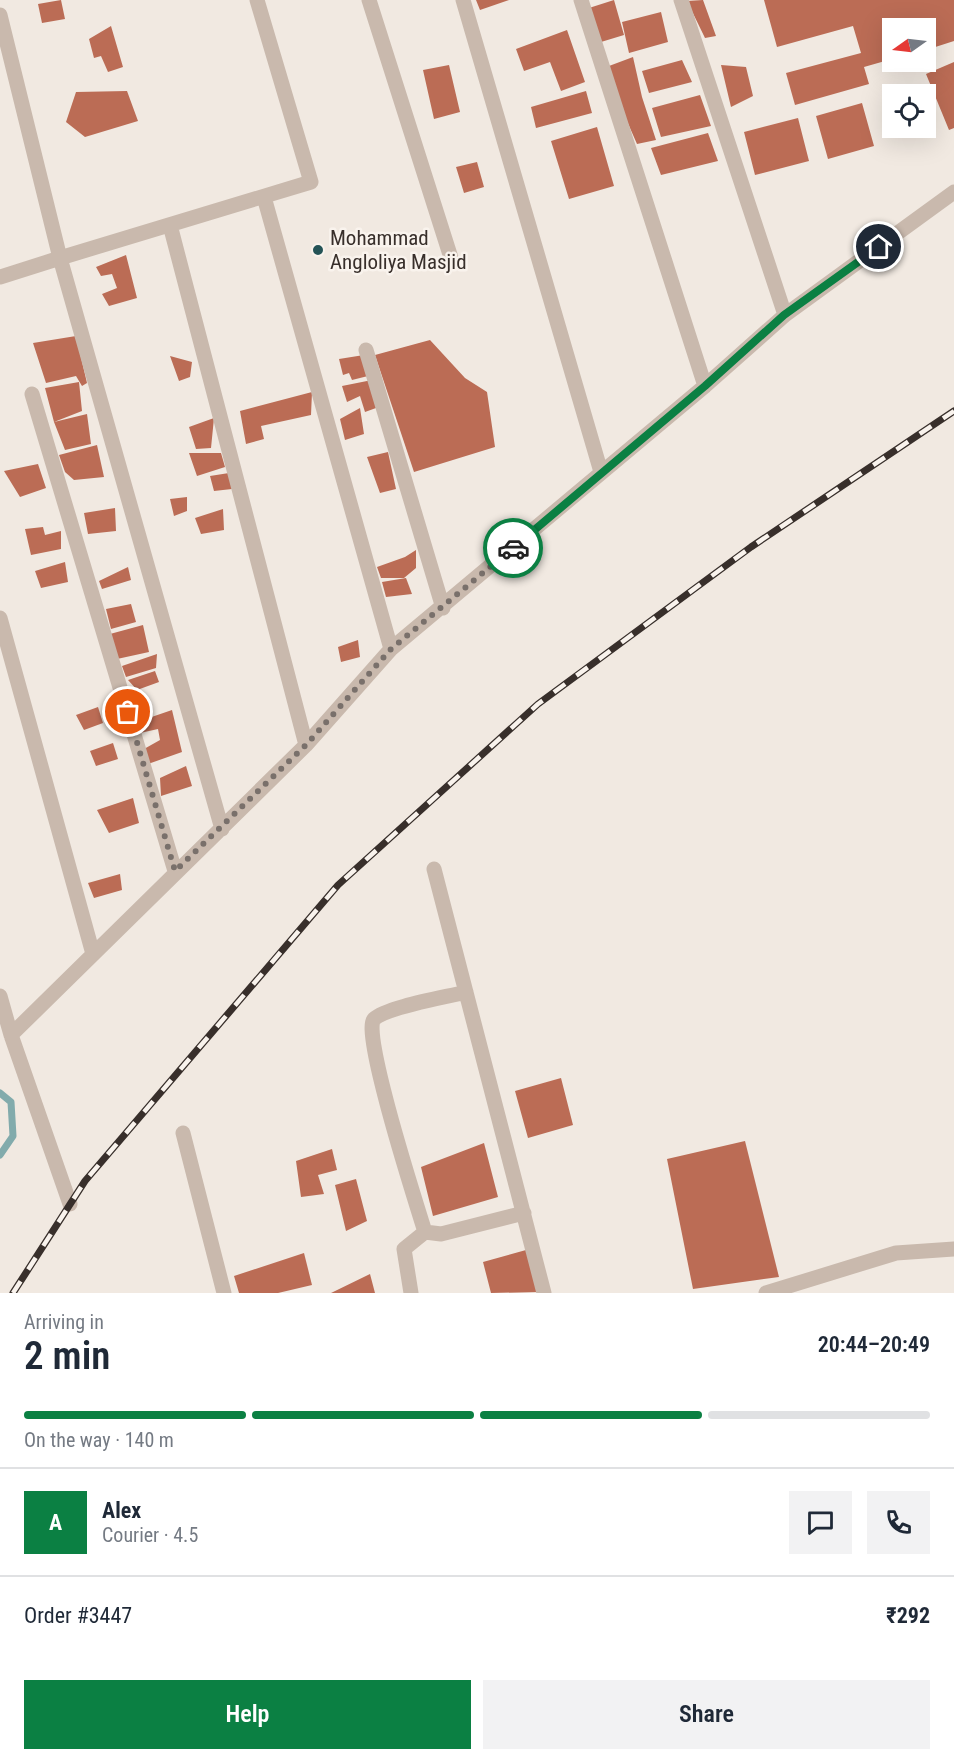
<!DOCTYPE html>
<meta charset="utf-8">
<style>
:root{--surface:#fff;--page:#f2f2f3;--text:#1f2937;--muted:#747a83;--line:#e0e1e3;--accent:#0b8043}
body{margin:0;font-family:"Roboto Condensed",sans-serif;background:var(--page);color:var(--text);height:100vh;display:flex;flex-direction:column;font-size:22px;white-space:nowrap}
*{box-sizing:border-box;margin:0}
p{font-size:20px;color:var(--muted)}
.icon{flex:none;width:33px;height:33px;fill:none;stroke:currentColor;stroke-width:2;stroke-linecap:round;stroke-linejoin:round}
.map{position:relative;height:1293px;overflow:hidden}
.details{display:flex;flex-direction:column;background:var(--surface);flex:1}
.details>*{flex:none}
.needle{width:39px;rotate:256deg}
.fabs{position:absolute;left:882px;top:18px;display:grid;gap:12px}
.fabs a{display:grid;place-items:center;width:54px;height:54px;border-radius:0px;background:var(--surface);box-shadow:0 6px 24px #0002;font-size:30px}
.pin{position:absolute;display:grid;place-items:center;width:51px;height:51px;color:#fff;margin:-26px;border:3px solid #fff;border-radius:50%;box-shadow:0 2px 6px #0007}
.courier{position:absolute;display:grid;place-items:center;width:60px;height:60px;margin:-30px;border:4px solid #0b8043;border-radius:50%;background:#fff;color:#222;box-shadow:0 2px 8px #0007}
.overview em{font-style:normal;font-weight:600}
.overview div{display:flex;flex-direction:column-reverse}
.overview{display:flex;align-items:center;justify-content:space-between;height:102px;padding:0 24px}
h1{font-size:39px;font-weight:600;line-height:45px}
.bar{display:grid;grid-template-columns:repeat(4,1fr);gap:9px 6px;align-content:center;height:72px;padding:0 24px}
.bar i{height:8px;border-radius:4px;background:var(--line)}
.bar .current{background:var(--accent)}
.bar p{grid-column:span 4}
.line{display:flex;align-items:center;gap:15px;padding:0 24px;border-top:2px solid var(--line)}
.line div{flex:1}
.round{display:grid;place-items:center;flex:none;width:63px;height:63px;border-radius:0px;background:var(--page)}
.cta{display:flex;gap:12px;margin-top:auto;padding:12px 24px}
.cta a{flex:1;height:69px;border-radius:0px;background:var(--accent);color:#fff;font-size:24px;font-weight:600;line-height:69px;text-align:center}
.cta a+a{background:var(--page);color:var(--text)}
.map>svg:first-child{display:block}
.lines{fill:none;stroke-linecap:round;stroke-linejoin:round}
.stream{stroke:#82abac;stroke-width:7}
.building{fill:#bb6c55}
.minor{stroke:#c9b9ad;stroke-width:15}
.rail-casing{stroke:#382f2b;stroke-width:7}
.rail{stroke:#f9f3ed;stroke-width:4.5;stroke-dasharray:14;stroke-linecap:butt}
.done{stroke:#79706b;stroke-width:6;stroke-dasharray:0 10.8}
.route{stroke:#0b8043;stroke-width:8}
.poi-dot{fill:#245356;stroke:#f9f3ed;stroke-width:2}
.labels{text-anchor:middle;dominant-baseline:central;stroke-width:5;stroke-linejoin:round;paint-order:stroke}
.poi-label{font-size:21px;fill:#382f2b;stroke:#f9f3ed;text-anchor:start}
</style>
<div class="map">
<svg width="954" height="1293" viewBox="0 0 954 1293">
<rect width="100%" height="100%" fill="#f1e9e1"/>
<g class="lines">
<path class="stream" d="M0,1093L11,1102L13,1136L0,1155"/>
</g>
<path class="building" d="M61,0L65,19L42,23L38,4Z
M476,0H509L480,10Z
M614,0L624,35L601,42L589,8Z
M703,0L716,36L705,38L687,1Z
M764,0H954V41L926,50V28H892V59L864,67L869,84L795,105L786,73L861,53L853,26L777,47Z
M661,12L668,42L629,53L622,22Z
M111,26L123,67L108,72L101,56L94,58L89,39Z
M567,30L585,82L561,91L550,62L524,71L516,49Z
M633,57L642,97L656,140L637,144L619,103L609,66Z
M682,60L692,82L649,93L642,71Z
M954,62V128L949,130L926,74Z
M449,65L460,112L434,119L423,70Z
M721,65L746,67L753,96L731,107Z
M127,91L138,121L85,137L66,122L76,92Z
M586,91L592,113L536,128L531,107Z
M700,95L711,126L661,137L652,108Z
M862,103L874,146L828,159L816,116Z
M798,118L809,161L755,175L744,132Z
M597,127L614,186L569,199L551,141Z
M708,133L718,161L661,175L651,148Z
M477,162L484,187L464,193L456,167Z
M126,255L137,298L109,306L102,294L117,288L112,274L101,276L96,267Z
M76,336L87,383L82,386L76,376L46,383L33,343Z
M430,340L465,378L487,392L495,447L414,472L375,355Z
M364,355L368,376L352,380L349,373L343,375L339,359Z
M170,356L192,362L190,377L179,381Z
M372,380L376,408L365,412L360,396L347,402L342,386Z
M79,382L82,411L54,422L45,388Z
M312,392L311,415L261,426L264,439L246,444L240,411Z
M360,408L364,434L345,440L340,419Z
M87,414L91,444L65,450L54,422Z
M214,418L211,448L196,449L189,427Z
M97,445L104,477L74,480L65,472L59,455Z
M388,452L396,489L380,493L367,457Z
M189,453H221L225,467L197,476Z
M38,464L46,488L20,497L4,471Z
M229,473L232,489L214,491L210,476Z
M187,497V511L174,516L170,499Z
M115,508L116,531L88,534L84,513Z
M223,509L224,530L201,534L195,518Z
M43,527L45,535L61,531V549L31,555L25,529Z
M416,550V568L404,578H381L377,567L405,557Z
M65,562L68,582L41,588L35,571Z
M128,567L131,580L102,589L99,581Z
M406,578L412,594L386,597L382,582Z
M131,604L136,622L111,629L106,609Z
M143,625L149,652L117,659L110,634Z
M358,640L360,657L341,662L338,647Z
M157,654L156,668L126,677L122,666Z
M155,671L159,682L137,690L128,680Z
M98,707L103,723L84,730L76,715Z
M172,710L182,752L148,764L144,749L160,740L158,729L140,733L137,722Z
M113,743L118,759L96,766L90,751Z
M186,766L192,786L161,796L160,778Z
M133,798L139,823L109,833L97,810Z
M120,874L122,890L94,898L88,883Z
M561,1078L573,1125L528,1138L515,1091Z
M745,1141L779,1277L693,1289L667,1159Z
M484,1143L498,1197L433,1216L421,1167Z
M332,1149L337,1170L318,1175L324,1194L301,1197L296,1161Z
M356,1179L367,1221L346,1231L335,1185Z
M526,1250L538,1292L491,1293L483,1262Z
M304,1253L312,1285L278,1293H239L234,1276Z
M370,1274L375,1293H331Z"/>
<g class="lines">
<path class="minor" d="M369,0L452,261
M463,0L601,472
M581,0L705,386
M681,0L785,315
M0,15L60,258L311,182L257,0
M264,197L391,649
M170,225L306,745
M0,277L60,258L222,829
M366,350L443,608
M32,394L175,871
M0,618L93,954
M434,869L544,1293
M0,996L11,1035L70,1204
M11,1035L306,745L391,649L705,386L785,315L954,192
M183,1133L224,1293
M425,1232C417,1206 361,1032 374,1019C386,1007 447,997 466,992
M411,1293L404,1249L425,1232L441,1234L524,1213
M766,1293L896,1253L954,1249"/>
<defs>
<path id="rail" d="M13,1293L85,1181L338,885L538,704L751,547L954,411"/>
</defs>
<use href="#rail" class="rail-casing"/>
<use href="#rail" class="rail"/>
</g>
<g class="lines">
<path class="done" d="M128,712L175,871L306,745L391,649L513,548"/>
<path class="route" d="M513,548L705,386L784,315L879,247"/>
</g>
<circle class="poi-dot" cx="318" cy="250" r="6"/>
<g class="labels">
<g class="poi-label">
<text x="330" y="238">Mohammad<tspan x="330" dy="24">Angloliya Masjid</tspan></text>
</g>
</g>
</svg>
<div class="fabs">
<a><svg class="needle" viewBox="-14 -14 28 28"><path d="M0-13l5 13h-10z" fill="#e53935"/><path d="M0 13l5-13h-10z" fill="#747a83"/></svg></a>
<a><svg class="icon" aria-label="locate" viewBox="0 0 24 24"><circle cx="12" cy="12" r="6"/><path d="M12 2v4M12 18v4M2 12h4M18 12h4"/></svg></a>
</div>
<div class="pin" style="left:128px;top:712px;background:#ea580c"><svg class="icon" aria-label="bag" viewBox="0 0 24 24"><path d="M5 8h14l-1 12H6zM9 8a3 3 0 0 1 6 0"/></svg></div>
<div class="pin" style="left:879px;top:247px;background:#1f2937"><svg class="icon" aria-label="home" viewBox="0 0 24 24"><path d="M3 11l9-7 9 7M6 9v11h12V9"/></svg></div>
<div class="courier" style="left:513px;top:548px"><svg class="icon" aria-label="car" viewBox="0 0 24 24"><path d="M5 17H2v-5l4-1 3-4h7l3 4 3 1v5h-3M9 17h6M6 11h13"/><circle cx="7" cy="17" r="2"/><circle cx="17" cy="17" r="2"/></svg></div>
</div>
<section class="details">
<div class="overview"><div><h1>2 min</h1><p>Arriving in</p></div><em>20:44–20:49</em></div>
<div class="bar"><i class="current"></i><i class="current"></i><i class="current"></i><i></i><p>On the way · 140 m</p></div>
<div class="line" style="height:108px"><b class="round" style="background:var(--accent);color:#fff">A</b><div><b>Alex</b><p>Courier · 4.5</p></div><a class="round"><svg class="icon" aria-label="chat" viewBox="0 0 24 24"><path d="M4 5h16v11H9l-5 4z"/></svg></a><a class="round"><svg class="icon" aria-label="phone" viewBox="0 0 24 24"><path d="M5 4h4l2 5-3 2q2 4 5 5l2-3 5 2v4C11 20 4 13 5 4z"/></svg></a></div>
<div class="line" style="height:78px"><div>Order #3447</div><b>₹292</b></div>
<div class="cta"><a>Help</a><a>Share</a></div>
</section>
